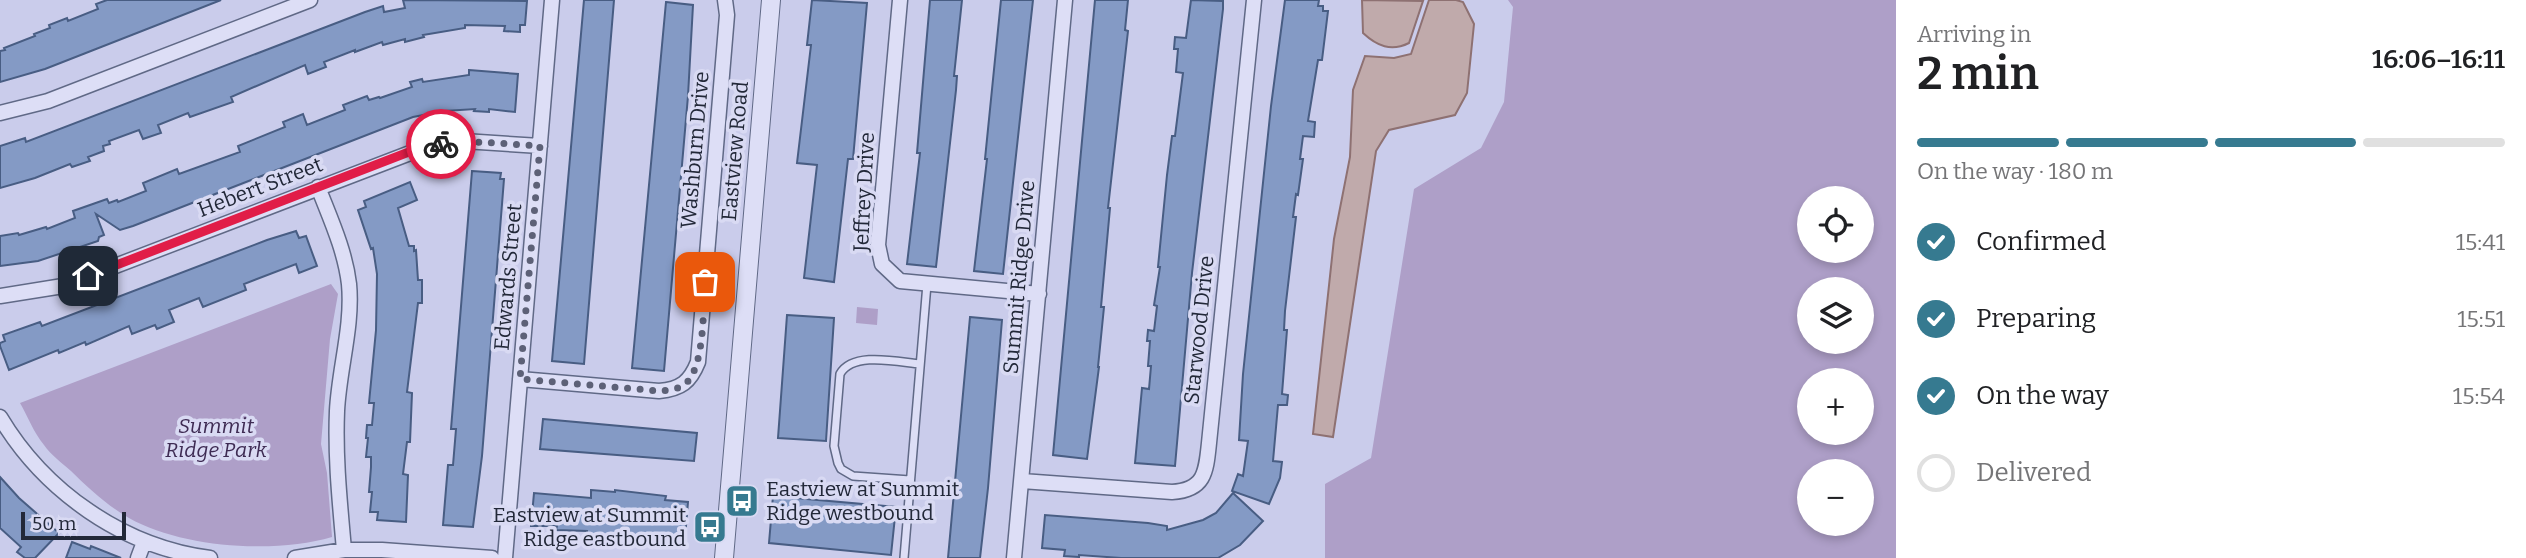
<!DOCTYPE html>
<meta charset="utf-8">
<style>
:root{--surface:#fff;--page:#f6f6f6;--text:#202124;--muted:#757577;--line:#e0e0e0;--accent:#367a90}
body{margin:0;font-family:Bitter,serif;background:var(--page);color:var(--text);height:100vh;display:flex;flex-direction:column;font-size:26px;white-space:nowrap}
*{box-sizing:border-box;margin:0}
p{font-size:23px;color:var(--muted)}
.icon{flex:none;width:38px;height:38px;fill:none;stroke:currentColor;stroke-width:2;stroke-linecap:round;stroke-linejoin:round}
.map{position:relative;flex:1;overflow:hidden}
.details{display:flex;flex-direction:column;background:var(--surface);width:630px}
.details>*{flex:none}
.fabs{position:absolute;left:1797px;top:186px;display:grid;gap:14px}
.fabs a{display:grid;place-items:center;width:77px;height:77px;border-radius:50%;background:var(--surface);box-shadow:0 4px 10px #0003;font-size:35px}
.scale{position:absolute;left:21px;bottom:18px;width:105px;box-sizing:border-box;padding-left:7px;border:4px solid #222838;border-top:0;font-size:19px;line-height:24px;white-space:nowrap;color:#222838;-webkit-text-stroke:5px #d9daf3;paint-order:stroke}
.pin{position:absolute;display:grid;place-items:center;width:60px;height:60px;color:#fff;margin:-30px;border-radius:14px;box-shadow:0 4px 10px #0006}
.courier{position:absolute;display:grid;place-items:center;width:70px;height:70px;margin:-35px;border:5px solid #e11d48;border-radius:50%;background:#fff;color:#222;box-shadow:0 2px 9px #0007}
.summary em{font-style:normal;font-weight:600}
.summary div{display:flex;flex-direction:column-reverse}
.summary{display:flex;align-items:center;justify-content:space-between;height:119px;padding:0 21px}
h1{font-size:46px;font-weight:600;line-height:52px}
.bar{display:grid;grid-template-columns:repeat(4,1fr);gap:10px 7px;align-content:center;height:84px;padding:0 21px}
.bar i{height:9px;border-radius:5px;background:var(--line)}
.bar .current{background:var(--accent)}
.bar p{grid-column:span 4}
ol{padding:0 21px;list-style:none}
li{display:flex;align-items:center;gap:21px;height:77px}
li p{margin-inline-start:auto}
li .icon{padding:7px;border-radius:50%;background:var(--accent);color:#fff;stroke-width:4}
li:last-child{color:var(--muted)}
li i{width:38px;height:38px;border:4px solid var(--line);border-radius:50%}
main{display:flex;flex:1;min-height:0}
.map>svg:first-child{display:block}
.green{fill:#ae9fc8;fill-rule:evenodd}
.water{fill:#c0aaab;stroke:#8e7172;stroke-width:2}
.building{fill:#849ac5;stroke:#485d83;stroke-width:2}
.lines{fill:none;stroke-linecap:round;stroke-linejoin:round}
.service-casing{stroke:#606986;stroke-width:10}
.minor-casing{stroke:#606986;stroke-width:17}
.tertiary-casing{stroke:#606986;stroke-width:20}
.service{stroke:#dddef6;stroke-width:7}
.minor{stroke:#dddef6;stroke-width:14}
.tertiary{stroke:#dddef6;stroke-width:18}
.done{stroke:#5d6177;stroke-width:7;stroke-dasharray:0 12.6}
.route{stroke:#e11d48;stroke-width:9}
.labels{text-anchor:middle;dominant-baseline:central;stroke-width:7;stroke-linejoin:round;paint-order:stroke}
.street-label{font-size:21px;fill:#222838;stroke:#d9daf3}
.park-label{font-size:21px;font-style:italic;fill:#3e2b53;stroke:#d9daf3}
.poi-label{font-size:21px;fill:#222838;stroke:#d9daf3;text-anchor:start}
</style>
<main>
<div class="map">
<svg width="1896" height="558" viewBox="0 0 1896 558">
<rect width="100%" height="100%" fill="#cacceb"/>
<path class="green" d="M1508,0H1896V558H1325V484L1371,458L1414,189L1481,148L1504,102L1513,7ZM1810,198H1862V250H1810ZM1810,289H1862V341H1810ZM1810,380H1862V432H1810ZM1810,471H1862V523H1810Z
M331,284L338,294L330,339L321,444L327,473L332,537C275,554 182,548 129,518C108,506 88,488 71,471C62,463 51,455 44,445C34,433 28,417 20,403Z
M857,307L878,309L877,325L856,323Z"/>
<path class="water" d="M1362,0L1423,1L1409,43C1391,52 1377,46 1363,33Z
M1429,0H1456L1463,2L1474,24L1467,93L1455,115L1389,130L1376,151L1333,437L1313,434L1334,239L1350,157L1353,90L1365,56L1394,58L1411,54Z"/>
<path class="building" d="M107,0H221L45,69L0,82V51L5,50L4,48L35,36L34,34L50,28L49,25L67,18L68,21L98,9L96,4Z
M403,0L527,1L525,25H520V32L504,31L505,26L465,25V28L423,35L424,37L405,42V39L383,45L382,42L355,52V50L324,62L326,67L308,74L305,65L231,97L233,102L190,117L188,113L158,125L161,133L143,139L139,130L109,141L110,144L103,146L104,151L88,157L90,161L72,167L70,164L35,178L0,188V146L25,138L26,142L365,12L383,6L384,12L405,8Z
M584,0H614L584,364L552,361Z
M812,0L867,3L853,159H848L834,282L804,278L817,165L797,163L811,45H807Z
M930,0H962L954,76H957L956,90L936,267L907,264L920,153H917Z
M1001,0H1033L1003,274L974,271L987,159H985Z
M1095,0H1128L1125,30L1128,31L1108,208H1110L1101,307H1104L1098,367H1099L1087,459L1053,455Z
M1191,0L1223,1V9L1192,273L1175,466L1135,463L1142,388L1149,389L1151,366H1148L1150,341H1147L1148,330L1154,331L1157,306L1154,305L1160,267H1158L1167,175L1172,136H1175L1183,73L1176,72L1178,49H1174L1175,37L1186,38Z
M1285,0H1319L1318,6H1323V11H1328L1322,60H1318L1308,121L1315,122L1314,137L1303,136L1300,159H1303L1298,195L1296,194L1293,217H1296L1285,311L1284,330H1287L1282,394L1288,395L1287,405H1278L1273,461L1282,462L1280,478L1269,504L1232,491L1238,474L1243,476L1248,441L1239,440L1243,374L1271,106Z
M666,2L693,5L688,96L664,371L632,368Z
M469,70L518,74L515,112L489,109V112L474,111L475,109L444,111L413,117L133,226L120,230L96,214L104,235L99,237L98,241L38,261L0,266V236L18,233L19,235L46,227L47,229L75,218L73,211L107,199L109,203L117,200L118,202L146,191L143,183L177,169L179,174L240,152L238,146L285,127L283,122L303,114L307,125L345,110L343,105L367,96L369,100L379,97L380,98L412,87L410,82L422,79L423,82L469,75Z
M472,171L501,173L500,179H504L482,456L473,527L443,525L448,465H453L456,429H451Z
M410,182L417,200L398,208L409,246H414V251L416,250L418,280H422V303H418L407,392L412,393L410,442H407L403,474L408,475L406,522L377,520L378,512H370L372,492H369L371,467V457H366L368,438H366L367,425H372L374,403H369L376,330L377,274L373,248L371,249L358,210L366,207L364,201Z
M296,231L299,238L306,236L317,266L299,273L296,264L244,284L246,290L203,307L199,298L169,310L174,322L157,329L155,325L132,334L129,326L86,345L85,342L59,353L58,350L9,370L0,346V343L5,341L3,335L40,322L42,326L267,240Z
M787,315L834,318L826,441L778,438Z
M970,317L1002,320L988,488L980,558H948Z
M543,419L697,433L694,461L540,449Z
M0,477L19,498L59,533L35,558H25L17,552L21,547L0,528Z
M591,490L615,492V490L666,496L665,500L688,502L685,538L587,535V531L556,530L557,526H531L534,493L591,498Z
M1233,493L1263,521L1240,545L1218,558H1121L1079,555V557L1064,556L1065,550L1042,548L1045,515L1148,523L1167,526V530L1203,520L1216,513Z
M773,496L896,507L891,555L769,543Z
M72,542L90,549L91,546L121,558H66Z"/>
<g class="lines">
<defs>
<path id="service" d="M910,480L853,476L841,469L838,463L834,446L840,374C853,351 898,362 920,364
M904,558L927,284"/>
<path id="minor" d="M900,0L878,245L882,264L900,281L1039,294
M0,113L48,101L310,0
M318,187C330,218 345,250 349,284C353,326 339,369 337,411C335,458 340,504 344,550
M0,296L63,286L431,145L464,141L540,146
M520,379L659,391C681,389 690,382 698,362L727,15L725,0
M0,417C44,491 123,547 210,558
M1022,481L1172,492C1205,490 1206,472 1209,443L1254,0
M138,558L144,542
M295,558L344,550H382L492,558
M505,558L552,0
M1014,558L1065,0"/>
<path id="tertiary" d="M724,558L771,0"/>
</defs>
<use href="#service" class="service-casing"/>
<use href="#minor" class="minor-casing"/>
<use href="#tertiary" class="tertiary-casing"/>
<use href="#service" class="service"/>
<use href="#minor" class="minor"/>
<use href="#tertiary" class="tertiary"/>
</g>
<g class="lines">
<path class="done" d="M441,144L482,142L540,146L520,379L659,391C668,390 678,390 685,384C705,368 703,307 705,282"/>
<path class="route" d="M88,276L414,150L441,144"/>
</g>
<defs>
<symbol id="bus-square" viewBox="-11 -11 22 22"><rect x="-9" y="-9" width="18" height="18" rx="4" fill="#367a90" stroke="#d9daf3"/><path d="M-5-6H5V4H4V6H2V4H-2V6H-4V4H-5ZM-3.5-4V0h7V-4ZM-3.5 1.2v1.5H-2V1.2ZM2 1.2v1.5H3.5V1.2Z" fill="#fff"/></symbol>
</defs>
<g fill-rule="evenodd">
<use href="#bus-square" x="723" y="482" width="38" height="38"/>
<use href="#bus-square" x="691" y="508" width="38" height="38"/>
</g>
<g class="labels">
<g class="street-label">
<text transform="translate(695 150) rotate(-85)">Washburn Drive</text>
<text transform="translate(735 151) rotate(-85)">Eastview Road</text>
<text transform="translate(260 187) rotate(-21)">Hebert Street</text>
<text transform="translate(864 192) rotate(-87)">Jeffrey Drive</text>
<text transform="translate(508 277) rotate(-85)">Edwards Street</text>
<text transform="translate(1019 277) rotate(-85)">Summit Ridge Drive</text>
<text transform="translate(1199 330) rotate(-84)">Starwood Drive</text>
</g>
<g class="park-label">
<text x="216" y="426">Summit<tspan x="216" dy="24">Ridge Park</tspan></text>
</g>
<g class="poi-label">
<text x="766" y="489">Eastview at Summit<tspan x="766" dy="24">Ridge westbound</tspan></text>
<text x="686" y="515" text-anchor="end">Eastview at Summit<tspan x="686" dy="24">Ridge eastbound</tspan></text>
</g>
</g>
</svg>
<div class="fabs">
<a><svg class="icon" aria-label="locate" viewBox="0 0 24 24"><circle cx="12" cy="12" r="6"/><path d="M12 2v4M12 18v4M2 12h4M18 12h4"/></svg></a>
<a><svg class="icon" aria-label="layers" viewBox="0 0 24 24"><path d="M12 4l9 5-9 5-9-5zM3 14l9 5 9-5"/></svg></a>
<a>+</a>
<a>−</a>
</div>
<div class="scale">50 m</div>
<div class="pin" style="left:705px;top:282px;background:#ea580c"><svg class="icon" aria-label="bag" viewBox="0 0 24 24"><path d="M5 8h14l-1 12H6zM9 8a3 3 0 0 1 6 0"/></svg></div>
<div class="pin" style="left:88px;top:276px;background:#1f2937"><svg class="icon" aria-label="home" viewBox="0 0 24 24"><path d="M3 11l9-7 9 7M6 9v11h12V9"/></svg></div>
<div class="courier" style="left:441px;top:144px"><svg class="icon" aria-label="bike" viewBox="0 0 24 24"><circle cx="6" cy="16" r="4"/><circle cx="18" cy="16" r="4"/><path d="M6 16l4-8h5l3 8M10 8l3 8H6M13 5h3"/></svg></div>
</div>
<section class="details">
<div class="summary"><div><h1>2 min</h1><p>Arriving in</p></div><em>16:06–16:11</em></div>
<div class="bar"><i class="current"></i><i class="current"></i><i class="current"></i><i></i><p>On the way · 180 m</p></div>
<ol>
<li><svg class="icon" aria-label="check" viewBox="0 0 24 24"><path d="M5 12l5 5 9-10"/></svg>Confirmed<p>15:41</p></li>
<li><svg class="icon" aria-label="check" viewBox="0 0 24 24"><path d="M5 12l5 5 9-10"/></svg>Preparing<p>15:51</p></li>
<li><svg class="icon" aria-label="check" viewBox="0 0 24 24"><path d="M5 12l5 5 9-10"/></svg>On the way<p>15:54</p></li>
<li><i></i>Delivered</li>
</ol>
</section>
</main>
